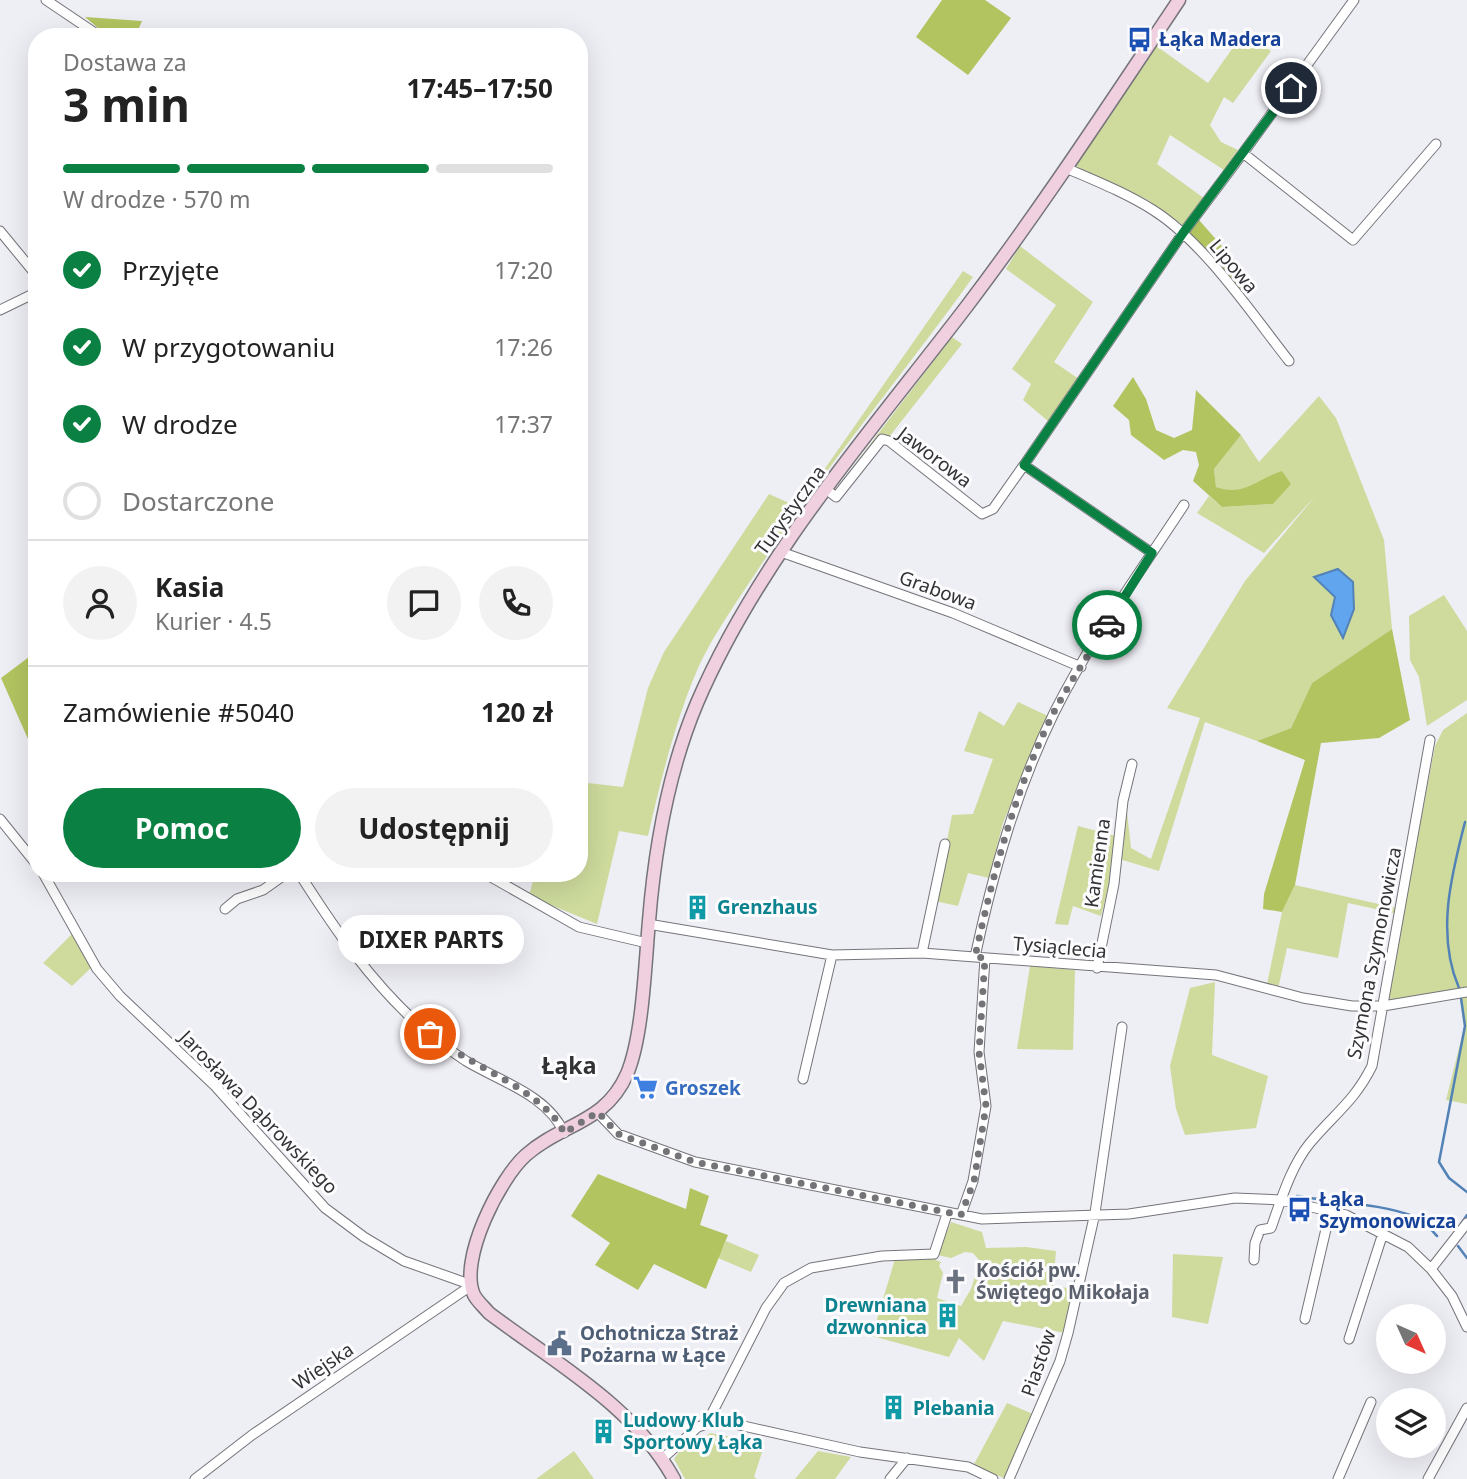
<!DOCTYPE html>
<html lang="pl">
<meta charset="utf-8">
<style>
:root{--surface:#fff;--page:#f2f2f2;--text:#222;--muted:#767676;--line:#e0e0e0;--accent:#0b8043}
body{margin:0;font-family:"Noto Sans",sans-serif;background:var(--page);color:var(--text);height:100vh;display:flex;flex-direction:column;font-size:26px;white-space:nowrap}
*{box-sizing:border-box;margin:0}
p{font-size:23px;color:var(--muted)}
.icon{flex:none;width:38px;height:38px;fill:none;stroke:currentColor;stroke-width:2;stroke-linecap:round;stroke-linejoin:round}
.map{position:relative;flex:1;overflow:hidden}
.drawer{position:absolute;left:28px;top:28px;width:560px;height:854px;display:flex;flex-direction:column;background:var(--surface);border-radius:28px;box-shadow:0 7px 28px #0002}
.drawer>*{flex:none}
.needle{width:46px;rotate:135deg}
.fabs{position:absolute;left:1376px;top:1304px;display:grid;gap:14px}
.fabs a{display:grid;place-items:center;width:70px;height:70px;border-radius:50%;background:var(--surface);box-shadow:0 7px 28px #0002;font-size:35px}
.pin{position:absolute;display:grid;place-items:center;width:60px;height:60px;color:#fff;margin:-30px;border:4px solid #fff;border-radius:50%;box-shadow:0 2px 7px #0007}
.courier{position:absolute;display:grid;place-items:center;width:70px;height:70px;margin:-35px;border:5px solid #0b8043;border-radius:50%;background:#fff;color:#222;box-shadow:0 2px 9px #0007}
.bubble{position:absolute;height:49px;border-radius:24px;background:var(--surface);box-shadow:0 7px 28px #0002;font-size:23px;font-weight:700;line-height:49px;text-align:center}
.overview em{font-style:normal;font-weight:700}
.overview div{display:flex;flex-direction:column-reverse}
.overview{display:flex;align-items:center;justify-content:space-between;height:119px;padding:0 35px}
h1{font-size:46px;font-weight:700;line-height:52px}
.bar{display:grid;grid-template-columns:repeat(4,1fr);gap:10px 7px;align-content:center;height:84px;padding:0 35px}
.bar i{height:9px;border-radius:5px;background:var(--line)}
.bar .selected{background:var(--accent)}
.bar p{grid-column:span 4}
.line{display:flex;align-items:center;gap:18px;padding:0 35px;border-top:2px solid var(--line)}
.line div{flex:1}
.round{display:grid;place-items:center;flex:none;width:74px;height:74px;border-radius:37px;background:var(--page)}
ol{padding:0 35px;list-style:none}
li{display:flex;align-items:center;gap:21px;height:77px}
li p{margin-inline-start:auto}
li .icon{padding:7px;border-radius:50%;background:var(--accent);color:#fff;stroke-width:4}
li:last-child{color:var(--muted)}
li i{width:38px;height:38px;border:4px solid var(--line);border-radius:50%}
.cta{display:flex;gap:14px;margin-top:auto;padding:14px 35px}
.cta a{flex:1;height:80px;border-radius:42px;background:var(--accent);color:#fff;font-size:28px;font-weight:700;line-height:80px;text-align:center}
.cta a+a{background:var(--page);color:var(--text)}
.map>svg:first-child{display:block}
.green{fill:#cedb9d;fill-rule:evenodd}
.forest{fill:#b2c460}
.water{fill:#61a5ee;stroke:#5382b6;stroke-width:2}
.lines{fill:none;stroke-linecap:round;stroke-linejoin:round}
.stream{stroke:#5382b6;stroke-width:2.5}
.street-casing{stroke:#75747b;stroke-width:11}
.secondary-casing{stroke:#75747b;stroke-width:15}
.street{stroke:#fff;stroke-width:9}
.secondary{stroke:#f0d0df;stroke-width:12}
.done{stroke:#747478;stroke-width:7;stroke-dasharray:0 12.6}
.route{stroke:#0b8043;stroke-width:9}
.labels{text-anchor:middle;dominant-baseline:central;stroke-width:6;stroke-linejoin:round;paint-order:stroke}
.transit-label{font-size:19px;font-weight:bold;fill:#164399;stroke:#fcfbfe;text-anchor:start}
.street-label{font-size:19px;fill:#323235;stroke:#fcfbfe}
.culture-label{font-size:19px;font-weight:bold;fill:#0d838f;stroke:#fcfbfe;text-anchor:start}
.shop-label{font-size:19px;font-weight:bold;fill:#366cbe;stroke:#fcfbfe;text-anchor:start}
.worship-label{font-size:19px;font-weight:bold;fill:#5b616d;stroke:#fcfbfe;text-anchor:start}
.service-label{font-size:19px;font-weight:bold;fill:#4e5e75;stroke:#fcfbfe;text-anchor:start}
.quarter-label{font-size:23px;font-weight:bold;fill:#323235;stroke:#fcfbfe}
</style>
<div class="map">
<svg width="1467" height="1479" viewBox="0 0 1467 1479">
<rect width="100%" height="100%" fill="#eeeef5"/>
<path class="green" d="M1244,32L1271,51L1233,103L1224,97L1210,125L1221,142L1238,150L1224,170L1170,135L1157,164L1205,199L1184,226L1148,200L1075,166L1155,45L1208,83Z
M1020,246L1093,302L1054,362L1079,379L1048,421L1023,400L1031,384L1012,369L1056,305L1006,269Z
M963,271L973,277C903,375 825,467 759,568C738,600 714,633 698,668C675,722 661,779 648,836L619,831L597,924L529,896L535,873H579V782L623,787L648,688L664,652L769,494L798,507Z
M952,337L962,344L889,437L842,481Z
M1319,396L1336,418L1384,540L1392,629L1312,683L1291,728L1257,741L1205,722L1159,871L1116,858L1101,916L1073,906L1068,925L1055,924L1078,826L1116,836L1126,803L1131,848L1151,859L1200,718L1167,708L1245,581L1316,495L1264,553L1197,513L1209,496L1222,507L1273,504L1291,483L1228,492L1216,487L1214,469L1241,435L1259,462Z
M1444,595L1467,631V700L1427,726L1419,677L1410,660L1409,616Z
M1018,702L1048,716L1003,823L989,878L968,873L958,906L935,901L952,815L973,814L993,759L964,751L979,711L1004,726Z
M1467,713V989L1392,1000L1387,997L1435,746L1443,730Z
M1295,885L1396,908L1394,913L1348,903L1338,958L1287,948L1278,989L1267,984L1282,912Z
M73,933L92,967L72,986L43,963Z
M1030,966L1075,970L1073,1050L1017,1049Z
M1215,982L1212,1055L1268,1076L1256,1128L1185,1135L1176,1109L1170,1066L1190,988Z
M1467,996V1104L1446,1100L1464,1028L1460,997Z
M951,1222L982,1232L986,1248L1026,1247L1056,1251L1053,1286L1075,1289L1065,1333L1003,1321L984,1361L959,1338L949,1357L872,1336L895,1259L936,1256ZM965,1252L973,1253L980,1261L971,1289L961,1306L937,1298L943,1273L939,1266L941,1262L936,1260L938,1255L951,1258Z
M726,1241L759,1255L751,1272L718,1258Z
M1173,1254L1223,1257L1208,1324L1172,1317Z
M1007,1403L1035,1415L1017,1458L1004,1478L973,1466Z
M710,1433L765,1443L754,1477L757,1479H685L674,1459L685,1444L691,1447Z
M574,1451L594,1479H536Z
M818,1451L851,1457L835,1479H795Z"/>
<path class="forest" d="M942,0H985L1011,18L968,75L916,37Z
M85,17L142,21L135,37H109Z
M1199,220L1250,278L1239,291L1188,234Z
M1133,377L1146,399L1156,430L1174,438L1192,430L1196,390L1241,435L1214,469L1216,487C1243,497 1257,479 1282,471L1291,484L1273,504L1222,507L1193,481L1199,465L1196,452L1183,450L1164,460L1131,435L1129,420L1113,406Z
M1392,629L1410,720L1379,738L1321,743L1295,885L1282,912L1263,909L1264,894L1305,760L1257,741L1291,728L1312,683Z
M37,651V752L32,748L1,678Z
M598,1174L686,1209L690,1188L709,1196L700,1225L728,1235L706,1289L654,1264L638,1290L595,1265L610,1243L571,1216Z"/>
<path class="water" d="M1338,569L1353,582L1354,609L1343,638L1331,615L1335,597L1314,577Z"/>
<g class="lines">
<path class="stream" d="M1459,988C1436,935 1451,876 1465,822
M1461,998L1465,1026L1439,1162L1449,1178L1467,1192
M1297,1196C1337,1203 1379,1203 1416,1217C1424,1220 1431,1230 1437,1236
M1461,1224L1467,1215
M1458,1246L1467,1258"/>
<defs>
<path id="street" d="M46,0L101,37
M1243,153L1354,0
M1066,168C1096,181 1126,193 1153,210C1204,242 1252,314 1289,361
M0,231L37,276
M0,310L37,292
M1024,465L1183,233L1243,153L1353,240L1436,144
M827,490L836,497L882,439L889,441L982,514L993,509L1024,465L1152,553
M781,552L953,613L1081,667
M0,819L37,865
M43,873L97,969L120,996L215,1086L325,1208L364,1237L404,1261L472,1285L252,1435L195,1479
M299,873C334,928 370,981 419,1025C434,1038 449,1050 466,1061C499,1081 548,1095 564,1133
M484,873L579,927L647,943
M225,909L237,899L263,890L287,873
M648,924L832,955L922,953L1216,975L1303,998L1352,1006H1383L1467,992
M922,953L945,844
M975,957C993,873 1016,791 1054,713C1090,641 1140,572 1184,505
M1097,968L1114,884L1123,801L1132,764
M803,1079L832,955
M598,1113L618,1134L695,1162L982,1219L1129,1214L1235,1198L1281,1200L1346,1215L1408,1247L1431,1269L1452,1296L1467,1327
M961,1215L973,1181L986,1106L979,1052L985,958
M1254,1260L1255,1243L1260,1230L1271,1228C1281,1200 1291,1166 1310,1143C1334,1114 1354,1102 1372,1066L1430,740
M1431,1269L1467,1223
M1305,1319L1330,1212
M1349,1339L1383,1233
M708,1421L766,1308L784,1283L811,1268L882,1256L934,1254L947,1214
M662,1459L698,1427L717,1420L860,1452L968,1467L993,1479
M890,1479L907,1458
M1009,1479L1060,1361L1068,1333L1095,1213L1122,1027
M1338,1479L1371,1402
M1428,1479L1467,1408"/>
<path id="secondary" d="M674,1479C634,1406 554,1362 489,1313C484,1307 477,1301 474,1295C458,1260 500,1178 526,1155C562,1123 605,1124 627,1074C643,1036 645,964 649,921C655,846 668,772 697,703C760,556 871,432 967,306C1042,207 1110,103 1179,0"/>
</defs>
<use href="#street" class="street-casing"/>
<use href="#secondary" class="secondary-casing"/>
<use href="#street" class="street"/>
<use href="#secondary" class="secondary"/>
</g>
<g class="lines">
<path class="done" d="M430,1034C466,1064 547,1092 564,1133L598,1112L618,1134L695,1162L961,1215L974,1181L986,1106L979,1052L985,958L975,957C993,874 1015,789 1054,712C1070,682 1089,654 1107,625"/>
<path class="route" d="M1107,625L1152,553L1024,465L1183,233L1291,88"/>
</g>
<defs>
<symbol id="bus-bare" viewBox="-9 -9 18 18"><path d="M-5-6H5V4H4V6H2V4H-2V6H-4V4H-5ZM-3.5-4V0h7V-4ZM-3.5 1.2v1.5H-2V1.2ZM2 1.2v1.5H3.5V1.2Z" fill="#1a4fb4" stroke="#fcfbfe" stroke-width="2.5" paint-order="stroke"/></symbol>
<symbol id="building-bare" viewBox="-9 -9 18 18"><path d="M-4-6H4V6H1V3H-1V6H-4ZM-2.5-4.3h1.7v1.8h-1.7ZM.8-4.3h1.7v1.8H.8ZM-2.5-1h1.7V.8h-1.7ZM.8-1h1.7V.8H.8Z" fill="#0f9aa8" stroke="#fcfbfe" stroke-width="2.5" paint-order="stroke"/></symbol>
<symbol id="supermarket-bare" viewBox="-9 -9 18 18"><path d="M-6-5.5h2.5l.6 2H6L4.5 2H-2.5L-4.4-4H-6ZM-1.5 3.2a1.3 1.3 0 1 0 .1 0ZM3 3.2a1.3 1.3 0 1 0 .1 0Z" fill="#3f7fe0" stroke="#fcfbfe" stroke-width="2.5" paint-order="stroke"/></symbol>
<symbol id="church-bare" viewBox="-9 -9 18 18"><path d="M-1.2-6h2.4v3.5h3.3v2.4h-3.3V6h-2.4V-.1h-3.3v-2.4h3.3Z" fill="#6b7280" stroke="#fcfbfe" stroke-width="2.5" paint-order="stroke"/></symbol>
<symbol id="civic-bare" viewBox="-9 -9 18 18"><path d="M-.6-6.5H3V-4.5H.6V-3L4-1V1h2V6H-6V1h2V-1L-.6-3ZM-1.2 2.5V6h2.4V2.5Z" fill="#5c6f8a" stroke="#fcfbfe" stroke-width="2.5" paint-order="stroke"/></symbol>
</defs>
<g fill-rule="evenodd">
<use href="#bus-bare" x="1122" y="22" width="35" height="35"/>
<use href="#building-bare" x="680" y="890" width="35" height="35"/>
<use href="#supermarket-bare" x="628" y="1070" width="35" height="35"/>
<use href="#bus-bare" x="1282" y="1192" width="35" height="35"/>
<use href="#church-bare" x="938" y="1264" width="35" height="35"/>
<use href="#building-bare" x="930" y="1298" width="35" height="35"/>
<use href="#civic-bare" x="542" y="1326" width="35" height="35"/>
<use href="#building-bare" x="876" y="1390" width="35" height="35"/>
<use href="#building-bare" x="586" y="1414" width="35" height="35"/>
</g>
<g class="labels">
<g class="transit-label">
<text x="1159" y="39">Łąka Madera</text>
<text x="1319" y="1199">Łąka<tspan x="1319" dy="22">Szymonowicza</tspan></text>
</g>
<g class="street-label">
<text transform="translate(1234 266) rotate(50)">Lipowa</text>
<text transform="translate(935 457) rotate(37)">Jaworowa</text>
<text transform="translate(790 510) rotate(-54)">Turystyczna</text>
<text transform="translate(938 590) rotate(20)">Grabowa</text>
<text transform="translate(1097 863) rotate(-82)">Kamienna</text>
<text transform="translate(1060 947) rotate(5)">Tysiąclecia</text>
<text transform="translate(1374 953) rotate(-79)">Szymona Szymonowicza</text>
<text transform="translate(259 1112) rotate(46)">Jarosława Dąbrowskiego</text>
<text transform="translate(1038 1363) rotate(-71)">Piastów</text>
<text transform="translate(323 1366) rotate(-34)">Wiejska</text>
</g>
<g class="culture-label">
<text x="717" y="907">Grenzhaus</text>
<text x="927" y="1305" text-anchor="end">Drewniana<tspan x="927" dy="22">dzwonnica</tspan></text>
<text x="913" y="1408">Plebania</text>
<text x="623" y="1420">Ludowy Klub<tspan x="623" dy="22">Sportowy Łąka</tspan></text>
</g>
<g class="shop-label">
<text x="665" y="1088">Groszek</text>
</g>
<g class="worship-label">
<text x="976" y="1270">Kościół pw.<tspan x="976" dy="22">Świętego Mikołaja</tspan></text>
</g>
<g class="service-label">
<text x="580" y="1333">Ochotnicza Straż<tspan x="580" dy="22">Pożarna w Łące</tspan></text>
</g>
<g class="quarter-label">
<text x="569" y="1065">Łąka</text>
</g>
</g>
</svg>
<div class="fabs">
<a><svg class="needle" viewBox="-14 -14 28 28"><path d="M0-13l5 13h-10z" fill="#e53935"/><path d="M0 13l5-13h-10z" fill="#767676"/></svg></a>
<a><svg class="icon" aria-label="layers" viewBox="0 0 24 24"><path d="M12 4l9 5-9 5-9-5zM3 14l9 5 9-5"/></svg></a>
</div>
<div class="pin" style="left:430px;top:1034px;background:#ea580c"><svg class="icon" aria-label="bag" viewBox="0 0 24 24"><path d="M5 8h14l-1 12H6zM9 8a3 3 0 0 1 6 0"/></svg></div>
<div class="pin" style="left:1291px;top:88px;background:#1f2937"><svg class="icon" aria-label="home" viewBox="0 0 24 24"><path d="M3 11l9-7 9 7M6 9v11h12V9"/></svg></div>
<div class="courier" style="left:1107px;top:625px"><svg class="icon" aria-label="car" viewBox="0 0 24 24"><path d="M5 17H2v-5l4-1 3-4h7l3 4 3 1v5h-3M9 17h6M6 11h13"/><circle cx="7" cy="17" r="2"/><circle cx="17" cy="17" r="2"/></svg></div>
<div class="bubble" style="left:338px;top:915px;width:186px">DIXER PARTS</div>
<section class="drawer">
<div class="overview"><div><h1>3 min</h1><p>Dostawa za</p></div><em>17:45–17:50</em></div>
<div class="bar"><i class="selected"></i><i class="selected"></i><i class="selected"></i><i></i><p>W drodze · 570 m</p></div>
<ol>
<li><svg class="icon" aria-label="check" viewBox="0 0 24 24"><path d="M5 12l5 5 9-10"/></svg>Przyjęte<p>17:20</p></li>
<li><svg class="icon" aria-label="check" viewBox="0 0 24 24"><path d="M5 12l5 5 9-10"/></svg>W przygotowaniu<p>17:26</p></li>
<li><svg class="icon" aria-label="check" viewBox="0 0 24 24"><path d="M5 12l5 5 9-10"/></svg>W drodze<p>17:37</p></li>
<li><i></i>Dostarczone</li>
</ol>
<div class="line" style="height:126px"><a class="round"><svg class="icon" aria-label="person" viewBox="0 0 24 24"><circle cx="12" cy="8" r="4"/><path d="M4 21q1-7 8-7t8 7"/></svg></a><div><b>Kasia</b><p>Kurier · 4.5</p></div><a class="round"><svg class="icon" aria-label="chat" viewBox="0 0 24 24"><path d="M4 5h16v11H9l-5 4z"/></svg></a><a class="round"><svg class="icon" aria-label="phone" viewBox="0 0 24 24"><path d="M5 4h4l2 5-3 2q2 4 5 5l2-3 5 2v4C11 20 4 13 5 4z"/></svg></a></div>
<div class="line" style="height:91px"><div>Zamówienie #5040</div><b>120 zł</b></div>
<div class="cta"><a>Pomoc</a><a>Udostępnij</a></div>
</section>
</div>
